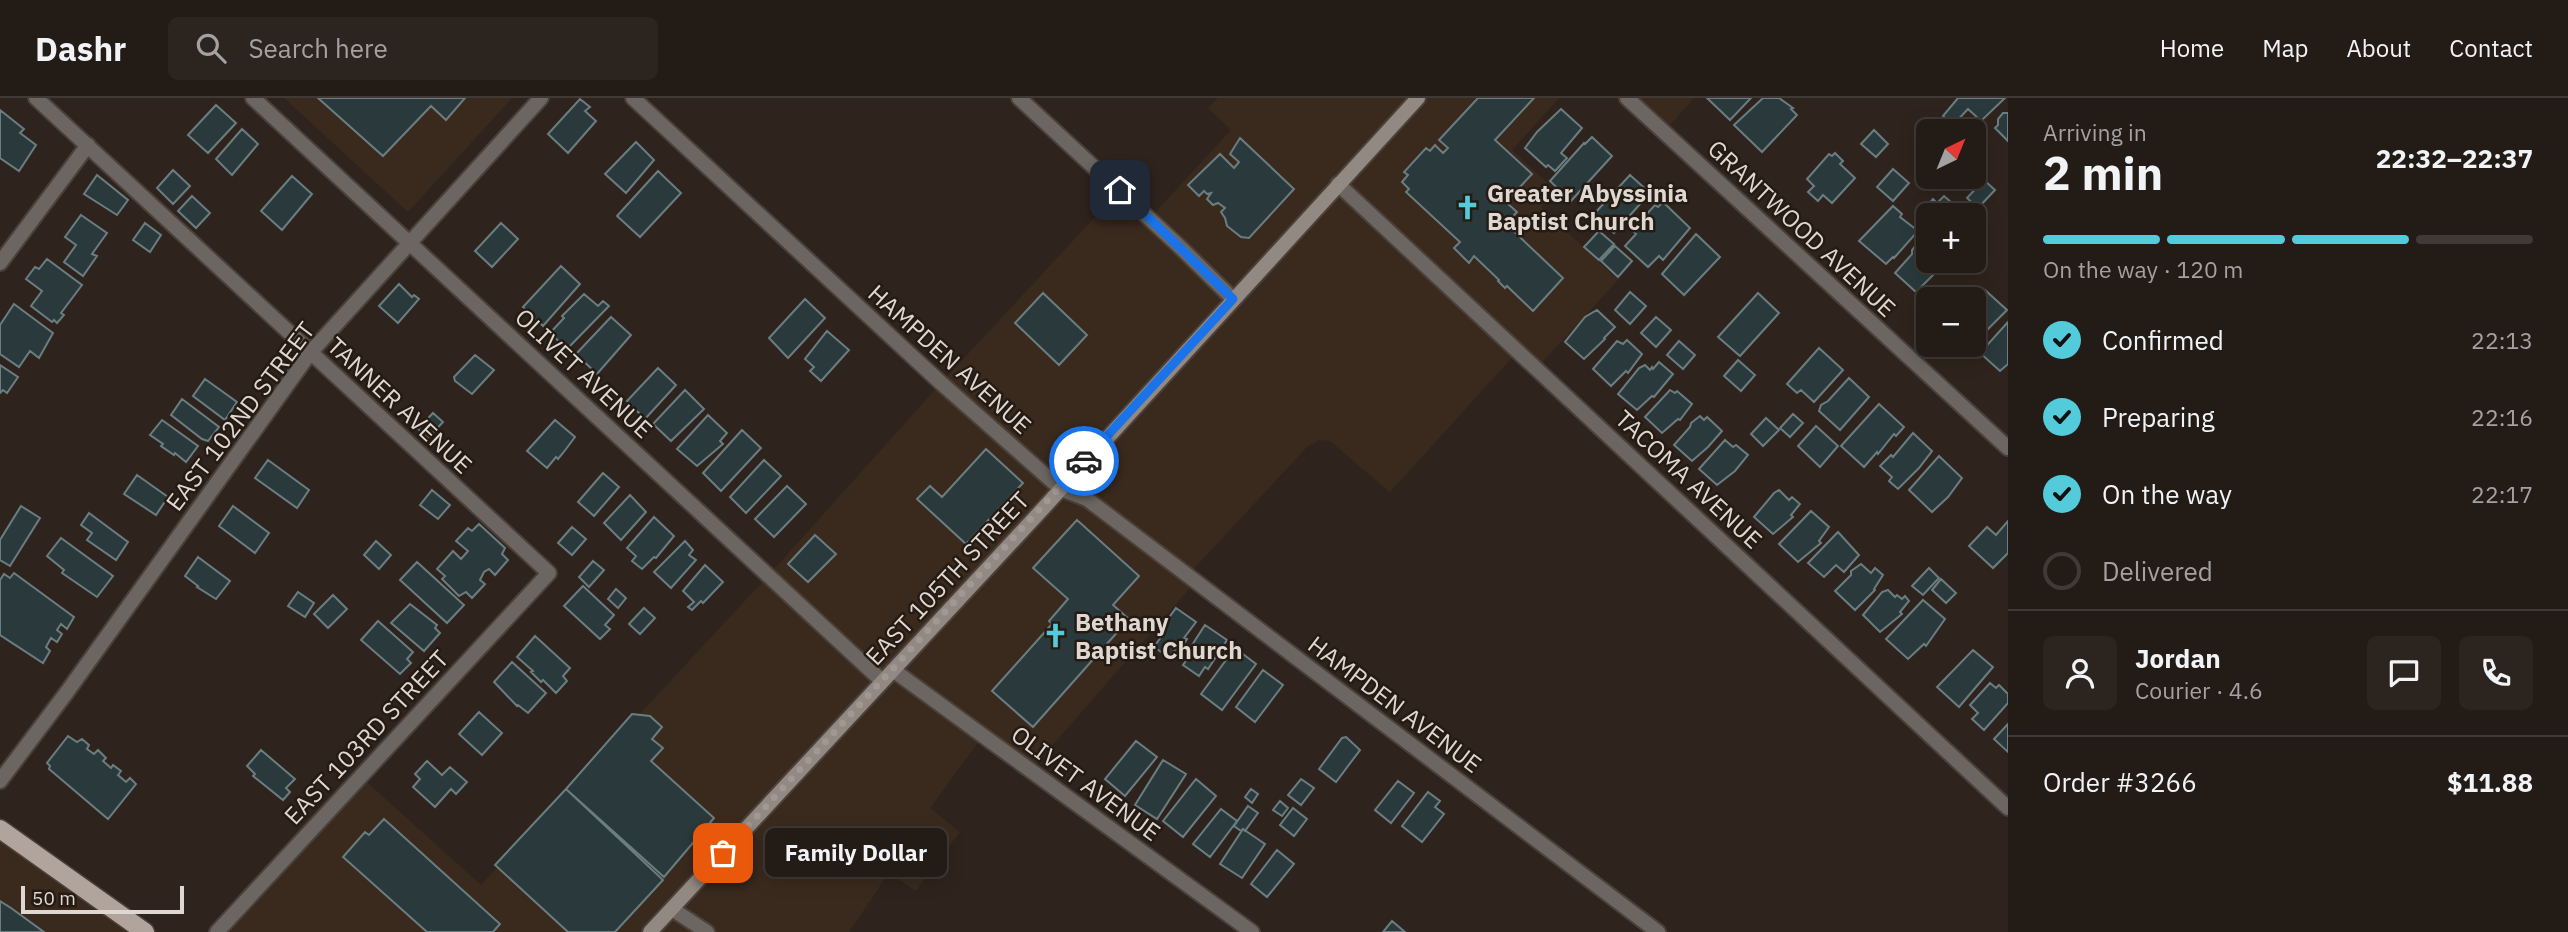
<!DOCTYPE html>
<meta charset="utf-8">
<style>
:root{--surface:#231b16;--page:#2b241f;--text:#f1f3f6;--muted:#a3a1a1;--line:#403935;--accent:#53cbdb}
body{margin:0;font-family:"IBM Plex Sans",sans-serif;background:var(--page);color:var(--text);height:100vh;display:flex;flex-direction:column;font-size:26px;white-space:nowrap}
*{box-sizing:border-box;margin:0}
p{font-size:23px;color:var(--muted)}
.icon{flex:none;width:38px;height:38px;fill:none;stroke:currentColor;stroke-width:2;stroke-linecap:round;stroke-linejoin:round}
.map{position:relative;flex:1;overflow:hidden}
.panel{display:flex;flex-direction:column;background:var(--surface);width:560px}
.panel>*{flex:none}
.needle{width:46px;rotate:43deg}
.tools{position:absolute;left:1916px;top:21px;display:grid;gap:14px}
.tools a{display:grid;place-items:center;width:70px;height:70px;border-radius:10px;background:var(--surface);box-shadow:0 4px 18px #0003,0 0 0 2px var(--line);font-size:35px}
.scale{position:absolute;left:21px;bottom:18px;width:163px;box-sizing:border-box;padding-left:7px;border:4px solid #ded7d2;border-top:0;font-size:19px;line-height:24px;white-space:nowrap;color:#ded7d2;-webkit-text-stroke:5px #251b13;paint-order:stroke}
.pin{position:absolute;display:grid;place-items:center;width:60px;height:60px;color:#fff;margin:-30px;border-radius:14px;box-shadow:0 4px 10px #0006}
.courier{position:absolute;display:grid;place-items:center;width:70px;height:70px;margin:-35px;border:5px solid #1a73e8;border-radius:50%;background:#fff;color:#222;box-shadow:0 2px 9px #0007}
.bubble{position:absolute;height:49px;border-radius:10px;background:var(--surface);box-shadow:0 4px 18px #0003,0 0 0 2px var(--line);font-size:23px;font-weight:700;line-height:49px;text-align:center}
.summary em{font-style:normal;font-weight:700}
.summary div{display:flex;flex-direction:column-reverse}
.summary{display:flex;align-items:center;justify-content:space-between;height:119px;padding:0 35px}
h1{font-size:46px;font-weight:700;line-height:52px}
.bar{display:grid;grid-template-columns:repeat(4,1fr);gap:10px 7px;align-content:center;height:84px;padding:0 35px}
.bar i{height:9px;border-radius:5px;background:var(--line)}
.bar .selected{background:var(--accent)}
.bar p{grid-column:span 4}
.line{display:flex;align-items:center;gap:18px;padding:0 35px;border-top:2px solid var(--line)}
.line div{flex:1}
.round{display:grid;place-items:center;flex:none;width:74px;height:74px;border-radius:10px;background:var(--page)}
ol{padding:0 35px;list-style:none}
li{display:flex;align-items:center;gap:21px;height:77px}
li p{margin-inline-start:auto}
li .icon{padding:7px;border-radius:50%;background:var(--accent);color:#111;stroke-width:4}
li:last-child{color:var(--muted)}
li i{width:38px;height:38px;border:4px solid var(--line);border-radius:50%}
header{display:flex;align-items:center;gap:42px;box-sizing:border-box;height:98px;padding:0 35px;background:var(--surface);border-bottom:2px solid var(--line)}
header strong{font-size:33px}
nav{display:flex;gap:38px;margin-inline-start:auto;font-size:24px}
.search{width:490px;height:63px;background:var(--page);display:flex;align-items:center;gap:18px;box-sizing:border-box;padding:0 24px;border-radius:10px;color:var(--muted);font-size:26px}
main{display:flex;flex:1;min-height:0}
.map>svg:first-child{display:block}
.built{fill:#3a2a1e}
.building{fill:#2a3a3c;stroke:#6b7d80;stroke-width:2}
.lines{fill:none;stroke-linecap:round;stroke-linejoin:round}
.street-casing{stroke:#4b413a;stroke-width:18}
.secondary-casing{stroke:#4b413a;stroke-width:18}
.primary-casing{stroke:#4b413a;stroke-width:21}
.street{stroke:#6b6661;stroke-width:14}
.secondary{stroke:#928982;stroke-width:14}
.primary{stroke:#b0a49c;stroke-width:18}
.done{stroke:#a19893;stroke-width:7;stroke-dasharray:0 12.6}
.route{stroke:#1a73e8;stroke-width:9}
.labels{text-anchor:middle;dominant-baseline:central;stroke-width:5;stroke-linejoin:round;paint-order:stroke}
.poi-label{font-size:24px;font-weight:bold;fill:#ded7d2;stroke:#251b13;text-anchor:start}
.street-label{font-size:24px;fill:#ded7d2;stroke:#251b13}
</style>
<header>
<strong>Dashr</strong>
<div class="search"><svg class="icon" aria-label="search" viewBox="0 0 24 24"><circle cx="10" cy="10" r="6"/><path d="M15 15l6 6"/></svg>Search here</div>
<nav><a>Home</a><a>Map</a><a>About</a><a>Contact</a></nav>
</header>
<main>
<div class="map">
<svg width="2008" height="834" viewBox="0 0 2008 834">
<rect width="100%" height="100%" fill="#2f241d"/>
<path class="built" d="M284,0H512L408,114Z
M1218,0H1559L1512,52L1556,93L1541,109L1618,182L1537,270L1518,253L1390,394L1330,343L1319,342L1307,349L1188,477L1196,483L1030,673L982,639L930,710L960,734L916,793L889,775L849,834H219L361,679L481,787L768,478L941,285L1120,92L1150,120L1231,32L1208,10Z
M1627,0H1694L1664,34Z
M0,730L145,834H0Z"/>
<path class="building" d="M318,0H465L446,22L431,8L383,58Z
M1478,0H1534L1495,42L1532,76L1506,104L1517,114L1506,126L1563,180L1533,213L1507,188L1505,190L1498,183L1499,182L1474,158L1469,165L1454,150L1460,144L1406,94L1409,91L1402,84L1408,77L1404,74L1426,50L1430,53L1435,47L1443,55L1448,50L1439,42Z
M1707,0H1751L1730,22Z
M1763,0H1779L1793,10L1791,11L1797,17L1762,54L1734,27Z
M1958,0H2005L1981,23L1968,11L1953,27L1943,18Z
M580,1L590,9L585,13L596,23L568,55L548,36Z
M216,7L236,25L208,55L188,37Z
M1561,11L1582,30L1561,55L1567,60L1555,73L1548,67L1546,69L1525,50L1537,34Z
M0,12L24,31L20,35L36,47L19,73L0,60Z
M2003,15H2008V43L1995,30L1998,27V21Z
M242,31L258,46L232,77L216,61Z
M1874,32L1888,46L1876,59L1861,46Z
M1592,39L1612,58L1571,103L1550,83L1584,45L1585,46Z
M1240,40L1294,91L1249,140L1241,139L1227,128L1225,120L1221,114L1225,110L1218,105L1213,107L1207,101L1211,95L1207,96L1204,93L1199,98L1188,87L1220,56L1234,70L1239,64L1230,56Z
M636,44L654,62L626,95L605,76Z
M1835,55L1843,63L1840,66L1855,80L1832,105L1823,97L1818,103L1808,94L1814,88L1807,81L1829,56L1832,58Z
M1928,59V79H1940L1933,84L1921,73L1925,69L1922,66Z
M1893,71L1909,85L1893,103L1877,89Z
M173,72L190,88L173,106L157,90Z
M658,73L681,95L640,139L617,118Z
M97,77L128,102L117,117L84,96Z
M1630,77L1650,95L1614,135L1594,116Z
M292,78L312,96L282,132L261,113Z
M1984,82L1995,92L1978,110L1967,100Z
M192,98L210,115L196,130L178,113Z
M1944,98L1952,105L1941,117H1935L1927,108L1933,101L1937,105Z
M1663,104L1690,130L1663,162L1659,158L1648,169L1625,148L1636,136L1632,132L1655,107L1658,109Z
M1893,108L1902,116L1900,119L1918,133L1894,160L1893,159L1886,166L1859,143Z
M81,117L107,135L92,156L97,158L83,178L64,164L76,147L65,139Z
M145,125L161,137L150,154L133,142Z
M501,125L518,141L492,169L475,153Z
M1599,133L1614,146L1599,162L1584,149Z
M1696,136L1720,159L1684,197L1662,176Z
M1928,138V163H1947L1916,194L1895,175L1912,156V152L1917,146L1923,145Z
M1615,148L1632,163L1618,179L1601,163Z
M47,161L82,187L61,215L64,217L57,225L54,222L52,224L31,208L42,193L26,181L35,169L39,171Z
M561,168L580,186L543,228L523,209Z
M399,186L412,199L414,197L419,201L398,225L379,208Z
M1985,192L2007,212L1974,245V203Z
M1630,194L1646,208L1630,226L1615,212Z
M1043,195L1087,237L1059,267L1015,225Z
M1758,195L1779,215L1740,258L1718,239Z
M584,196L598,208L603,203L609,208L567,251L550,235L564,220L562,218Z
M805,201L825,220L788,260L769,240Z
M14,206L53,235L39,260L30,253L19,269L0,256V227Z
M1597,212L1615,229L1604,240L1605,241L1584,261L1565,244L1585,219Z
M611,219L631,237L597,276L576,256Z
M1656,219L1671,232L1656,249L1641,235Z
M2008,224V266L2000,273L1980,255Z
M827,233L849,252L821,283L810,273L814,269L805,261Z
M1627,242L1642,256L1628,275L1626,273L1611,288L1593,271L1617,243L1623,246Z
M1679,243L1695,257L1683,271L1667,257Z
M1819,250L1843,272L1814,304L1801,292L1797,295L1787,286Z
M475,257L494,272L472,296L455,283L454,279Z
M1738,262L1755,277L1741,293L1724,278Z
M1659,264L1673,276L1654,299L1652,298L1637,312L1618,296L1639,270L1645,267L1650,272L1652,269L1653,271Z
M0,267L18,279L7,295L3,292L0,295Z
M658,270L676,287L645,321L627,303Z
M1849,280L1869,299L1840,332L1819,313L1821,307L1828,303Z
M205,281L237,304L225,322L193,298Z
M685,292L704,311L671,343L653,326Z
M1670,292L1675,295L1677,293L1692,306L1680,322L1678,321L1662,335L1645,319Z
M182,301L219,329L208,343L202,341L171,317Z
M1879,306L1904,329L1896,338L1894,336L1878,356L1877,354L1864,369L1841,348Z
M433,315L443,324L428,340L418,331Z
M1793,316L1803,325L1790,339L1780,330Z
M708,317L727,335L720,343L723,346L697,368L677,351Z
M1700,318L1704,322L1707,319L1722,333L1708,349L1692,363L1674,347L1690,329L1691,325Z
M1766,320L1779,332L1763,348L1751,336Z
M162,322L198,348L186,364L175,355L174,357L161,348L163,346L150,337Z
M555,322L575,339L563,355L558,361L556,359L547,370L527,353Z
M1816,328L1838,348L1820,369L1798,348Z
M742,332L761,350L721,393L703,375Z
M1913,335L1932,353L1919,370L1898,391L1889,383L1892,379L1880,368L1891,357L1893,359Z
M1725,342L1733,349L1736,347L1748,357L1735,373L1717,387L1699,371Z
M986,351L1023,385L966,446L917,401L930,388L942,399Z
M1939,358L1962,380L1948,399L1932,414L1909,392Z
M268,362L309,392L297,410L255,380Z
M764,362L781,378L746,415L730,399Z
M603,375L619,389L594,418L578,404Z
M137,377L168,399L156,417L124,396Z
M787,388L806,406L774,439L755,421Z
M432,392L450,407L438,421L420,407Z
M1779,392L1789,402L1792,399L1800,406L1791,417L1793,419L1773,436L1754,419L1774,395Z
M630,397L646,414L621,442L604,425Z
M21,408L40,420L10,468L0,462V442Z
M233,408L269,435L255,455L219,428Z
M1811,413L1829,429L1819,443L1821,445L1798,464L1779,446Z
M89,415L128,444L116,462L87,442L92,435L81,427Z
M654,419L674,438L656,460L654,459L642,471L632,463L636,458L627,450Z
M1077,422L1139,478L1113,507L1129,521L1033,629L992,593L1052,526L1049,523L1068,501L1033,470Z
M2008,423V455L1993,470L1969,448L1987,429L1996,437Z
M479,426L505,450L502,456L508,462L495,477L489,471L484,474L480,482L485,486L472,500L466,494L459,498L442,481L445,478L437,471L453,453L461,461L468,453L456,443L468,430L472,433Z
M572,429L586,441L572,457L558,445Z
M1838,434L1859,457L1844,474L1836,467L1824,479L1808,465Z
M815,437L836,456L808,484L788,466Z
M61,440L113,478L97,499L62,475L64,472L47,458Z
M376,443L391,457L379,471L364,457Z
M685,443L693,452L689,457L696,462L671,490L654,474Z
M198,459L230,483L216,501L197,489L198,488L185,478Z
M593,463L604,472L589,489L579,479Z
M417,464L464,507L447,525L400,482Z
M1861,466L1871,475L1875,470L1883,477L1874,491L1875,492L1855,512L1835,493L1851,477V473Z
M705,467L723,484L703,505L701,503L692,512L688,509L694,504L683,493Z
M1929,470L1939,480L1923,497L1912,488Z
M14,475L74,519L67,531L61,526L57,532L62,536L57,544L51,540L46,549L50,553L43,565L0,537V482L4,476L10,480Z
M1941,481L1956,495L1946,505L1932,492Z
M583,488L614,517L605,527L610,531L600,541L564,508Z
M616,491L626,500L618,510L608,501Z
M1888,492L1895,499L1897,497L1902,501L1905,498L1909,503L1900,514L1902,516L1880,534L1863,517L1882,494Z
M298,494L314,505L305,519L288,508Z
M333,497L347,511L328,530L314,516Z
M1923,502L1945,521L1926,548L1924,546L1908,561L1886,541Z
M410,506L437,527L435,530L440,535L424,553L391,525Z
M644,510L655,520L640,536L629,526Z
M1176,510L1196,524L1184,540L1187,541L1180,552L1176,550L1170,560L1154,549L1161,539L1157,536Z
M378,523L413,554L407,561L411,565L400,576L361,542Z
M1205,527L1227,542L1208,571L1205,569L1199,578L1183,567L1188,560L1185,558Z
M535,538L570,570L563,578L567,583L556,595L543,582L541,584L531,574L533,573L517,559Z
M1235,550L1256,566L1222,612L1201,596Z
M1973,552L1993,569L1959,609L1937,589Z
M512,564L546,595L528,615L518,607L517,608L494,584Z
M1263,572L1283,587L1255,624L1236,609Z
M1990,585L1996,590L1999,587L2008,596V605L1984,632L1972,621L1978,615L1970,607Z
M479,614L502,635L482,657L459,636Z
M632,616L650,618L662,629L652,641L663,650L651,663L714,720L664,779L566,691Z
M2008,626V654L1994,641Z
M68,638L77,644L82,641L89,647L87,651L94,656L98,652L106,660L103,663L111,670L113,667L121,673L118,677L126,684L130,680L136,686L108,721L49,671L50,668L47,665Z
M1346,639L1360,652L1336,684L1319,671L1342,640Z
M1136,643L1157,659L1125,698L1105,681Z
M261,652L295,681L286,690L290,694L283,702L253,678L255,676L247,668Z
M1163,662L1186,676L1157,721L1135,707Z
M427,663L442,677L450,669L467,684L456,696L451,691L435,709L413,689L420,681L415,676Z
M1196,681L1216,698L1183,739L1163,723Z
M1301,681L1314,690L1301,707L1288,697Z
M1398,683L1414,695L1391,725L1375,712Z
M566,691L663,782L615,834H568L495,767Z
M1251,691L1258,696L1252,705L1245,699Z
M1428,694L1440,703L1435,709L1444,716L1422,744L1402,728Z
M1280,703L1288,710L1282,718L1273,712Z
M1248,708L1258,715L1245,733L1243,731L1241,733L1234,728Z
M1293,710L1307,721L1294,738L1280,727Z
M1221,711L1237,723L1210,759L1193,746Z
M384,721L500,826L493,834H427L343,759L365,734L369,737Z
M1243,731L1265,746L1242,780L1220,766Z
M1277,752L1294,766L1267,799L1251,786Z
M0,803L11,810L44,834H0Z
M1392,823L1405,834H1383Z"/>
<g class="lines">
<defs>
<path id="street" d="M36,0L549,475L217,834
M253,0L882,583
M633,0L941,285L1061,391L1087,401L1658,834
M1019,0L1179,148L1233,201
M1627,0L2008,350
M1338,86L2008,710
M0,165L88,47
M893,572L1252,834
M0,683L67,594L310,255L541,0
M672,811L707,834"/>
<path id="secondary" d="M650,834L1038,416L1418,0"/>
<path id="primary" d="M0,731L145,834"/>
</defs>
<use href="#street" class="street-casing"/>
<use href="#secondary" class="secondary-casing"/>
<use href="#primary" class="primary-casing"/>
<use href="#street" class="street"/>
<use href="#secondary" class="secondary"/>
<use href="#primary" class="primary"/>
</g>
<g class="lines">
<path class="done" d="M723,755L1084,363"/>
<path class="route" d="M1084,363L1233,201L1120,92"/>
</g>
<defs>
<symbol id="church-bare" viewBox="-9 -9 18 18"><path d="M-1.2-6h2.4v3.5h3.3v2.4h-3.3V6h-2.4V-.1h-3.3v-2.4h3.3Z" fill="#53cbdb" stroke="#251b13" stroke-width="2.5" paint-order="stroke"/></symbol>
</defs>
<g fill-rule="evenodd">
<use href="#church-bare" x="1450" y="92" width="35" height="35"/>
<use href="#church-bare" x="1038" y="520" width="35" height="35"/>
</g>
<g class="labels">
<g class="poi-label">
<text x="1487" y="95">Greater Abyssinia<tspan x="1487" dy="28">Baptist Church</tspan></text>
<text x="1075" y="524">Bethany<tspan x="1075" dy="28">Baptist Church</tspan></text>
</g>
<g class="street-label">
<text transform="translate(1802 130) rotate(43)">GRANTWOOD AVENUE</text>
<text transform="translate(950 261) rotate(42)">HAMPDEN AVENUE</text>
<text transform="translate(584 275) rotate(43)">OLIVET AVENUE</text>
<text transform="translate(400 307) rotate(43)">TANNER AVENUE</text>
<text transform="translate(240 318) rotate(-53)">EAST 102ND STREET</text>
<text transform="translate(1689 381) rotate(43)">TACOMA AVENUE</text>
<text transform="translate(947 480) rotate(-47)">EAST 105TH STREET</text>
<text transform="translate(1395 606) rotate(37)">HAMPDEN AVENUE</text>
<text transform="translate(366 639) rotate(-47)">EAST 103RD STREET</text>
<text transform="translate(1086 685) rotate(36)">OLIVET AVENUE</text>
</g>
</g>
</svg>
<div class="tools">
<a><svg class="needle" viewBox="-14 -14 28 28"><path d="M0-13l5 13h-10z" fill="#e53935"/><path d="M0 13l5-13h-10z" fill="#a3a1a1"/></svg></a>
<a>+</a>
<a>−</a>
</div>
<div class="scale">50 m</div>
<div class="pin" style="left:723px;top:755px;background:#ea580c"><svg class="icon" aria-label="bag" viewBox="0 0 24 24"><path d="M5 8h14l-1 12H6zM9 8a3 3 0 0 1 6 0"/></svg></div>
<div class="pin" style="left:1120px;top:92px;background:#1f2937"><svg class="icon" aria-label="home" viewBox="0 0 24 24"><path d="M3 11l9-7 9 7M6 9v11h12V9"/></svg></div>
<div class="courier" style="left:1084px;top:363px"><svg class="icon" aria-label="car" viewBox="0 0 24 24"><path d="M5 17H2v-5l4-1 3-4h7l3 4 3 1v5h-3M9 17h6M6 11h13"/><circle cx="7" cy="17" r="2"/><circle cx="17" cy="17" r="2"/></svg></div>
<div class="bubble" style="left:765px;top:730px;width:182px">Family Dollar</div>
</div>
<section class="panel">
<div class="summary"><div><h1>2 min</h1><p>Arriving in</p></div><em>22:32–22:37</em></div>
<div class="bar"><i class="selected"></i><i class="selected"></i><i class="selected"></i><i></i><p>On the way · 120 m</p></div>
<ol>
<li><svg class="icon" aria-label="check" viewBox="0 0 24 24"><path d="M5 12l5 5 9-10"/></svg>Confirmed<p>22:13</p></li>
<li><svg class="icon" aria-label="check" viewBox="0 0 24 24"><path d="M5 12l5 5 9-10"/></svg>Preparing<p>22:16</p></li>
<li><svg class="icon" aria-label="check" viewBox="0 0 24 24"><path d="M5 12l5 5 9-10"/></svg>On the way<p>22:17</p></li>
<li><i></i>Delivered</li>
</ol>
<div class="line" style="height:126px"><a class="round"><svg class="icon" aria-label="person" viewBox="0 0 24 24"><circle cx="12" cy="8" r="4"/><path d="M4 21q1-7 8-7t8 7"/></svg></a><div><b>Jordan</b><p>Courier · 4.6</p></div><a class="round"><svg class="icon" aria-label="chat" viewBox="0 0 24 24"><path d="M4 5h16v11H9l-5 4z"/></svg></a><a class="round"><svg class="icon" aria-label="phone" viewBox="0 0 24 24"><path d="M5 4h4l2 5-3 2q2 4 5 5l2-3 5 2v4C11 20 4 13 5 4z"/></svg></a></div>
<div class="line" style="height:91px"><div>Order #3266</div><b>$11.88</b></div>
</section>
</main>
